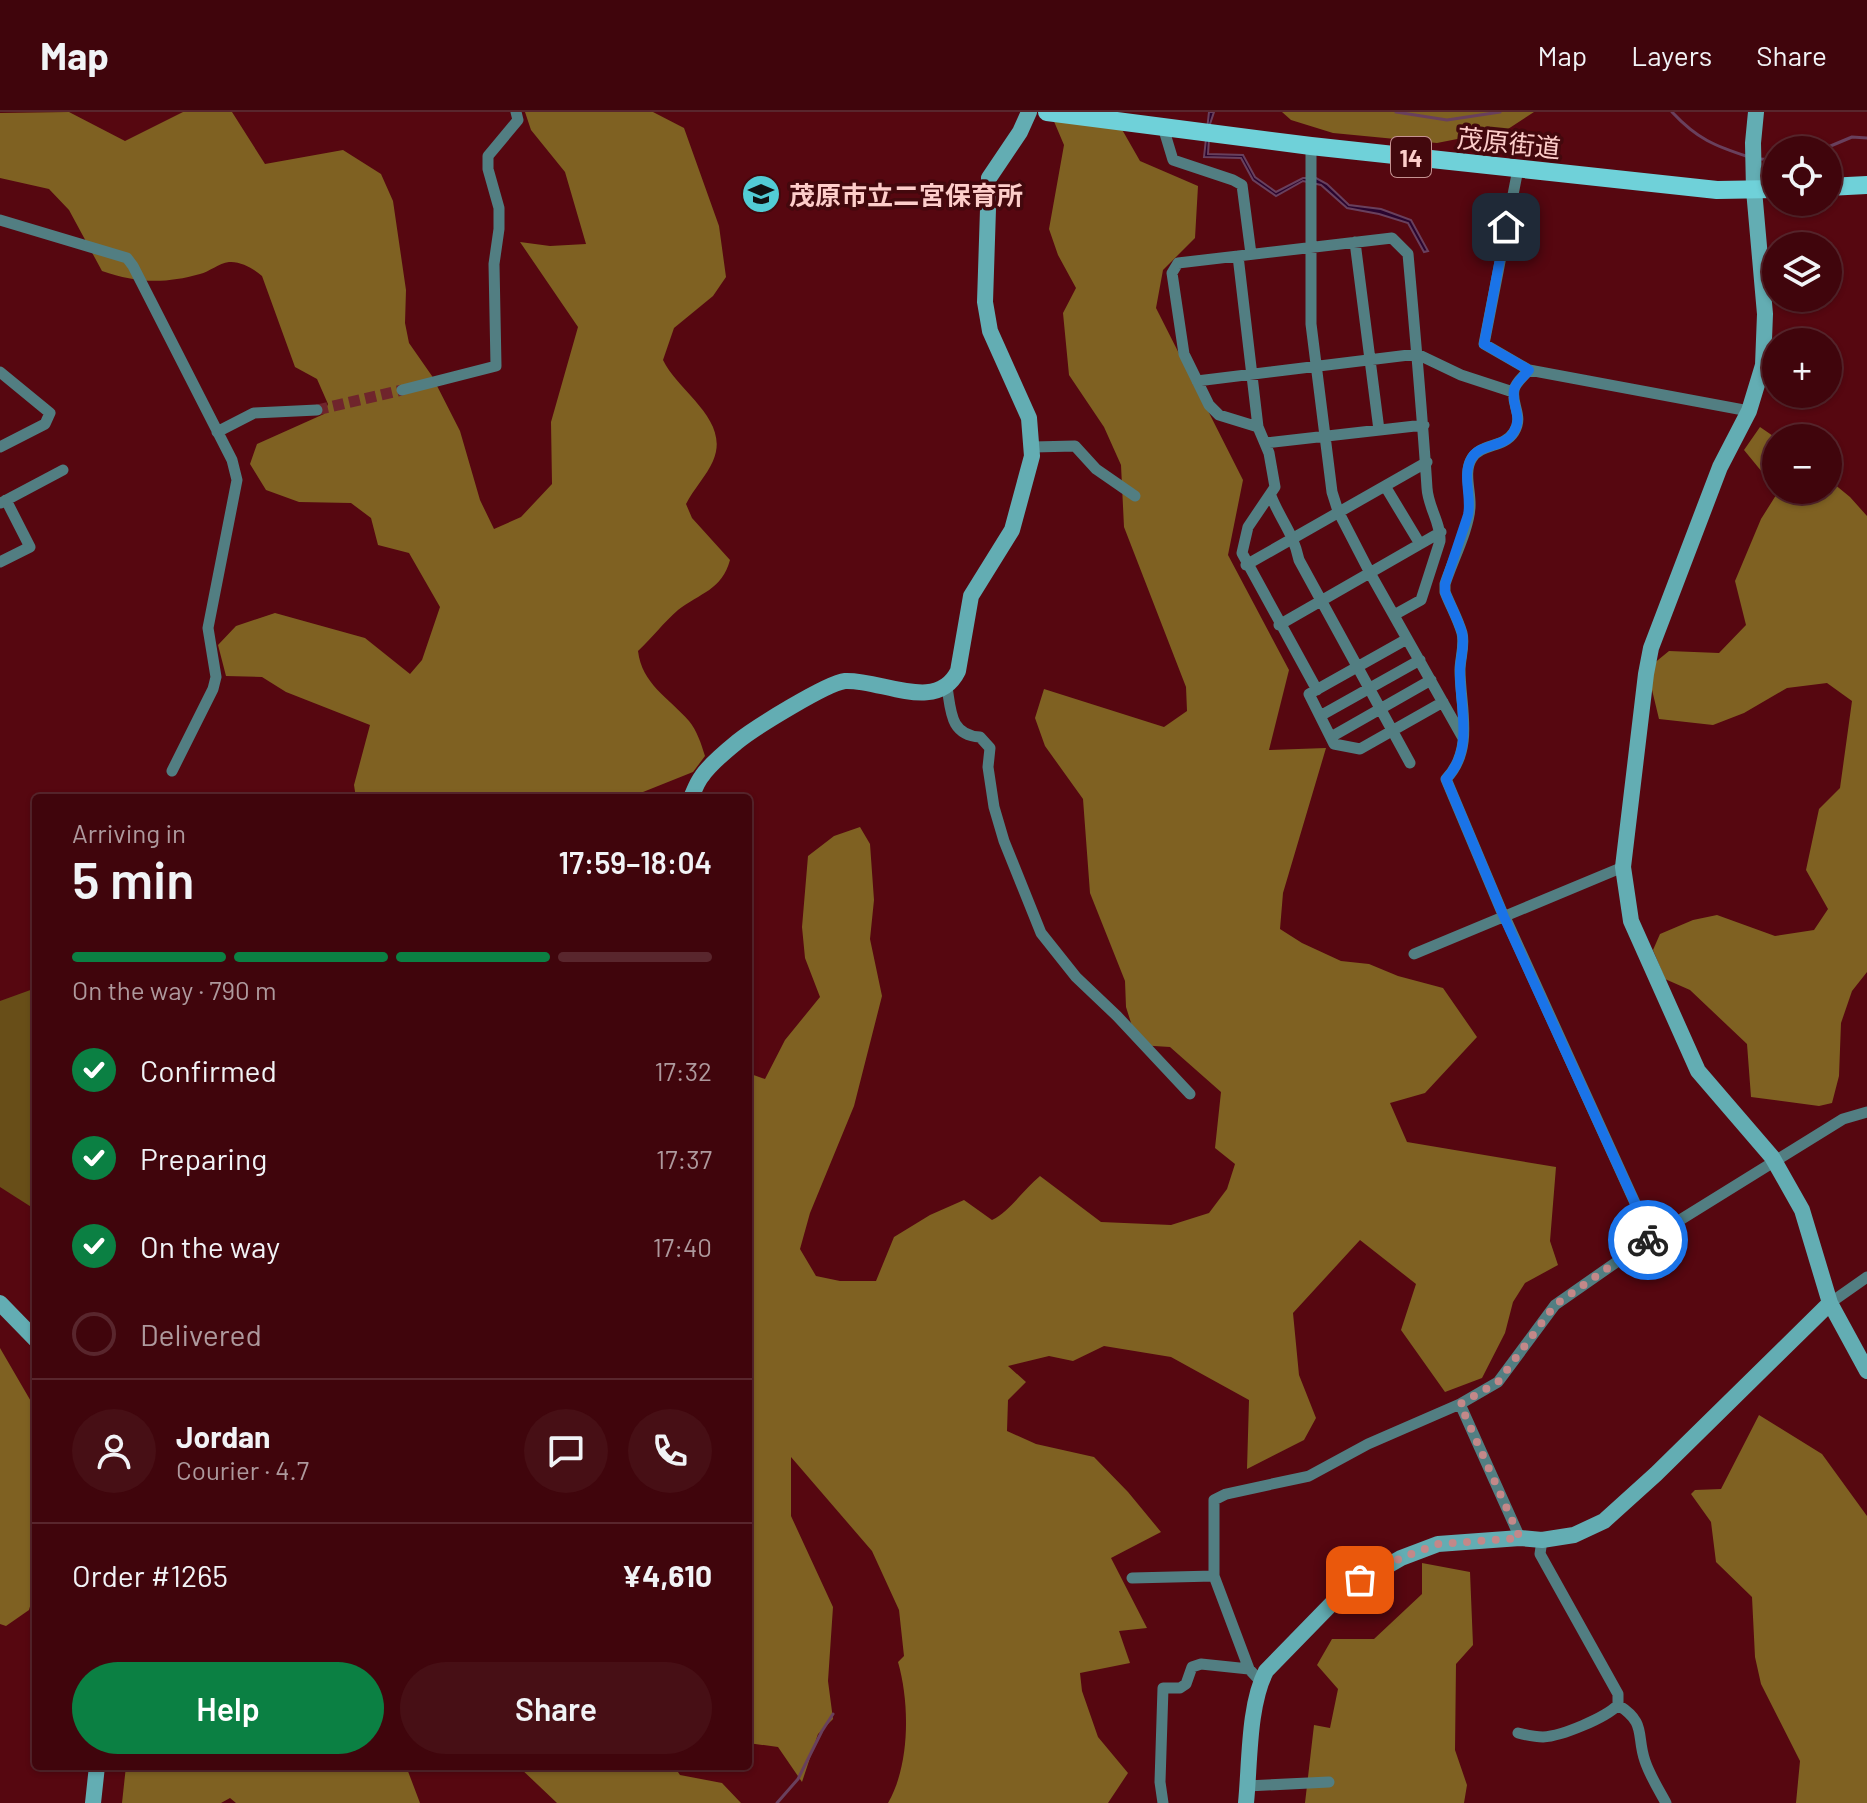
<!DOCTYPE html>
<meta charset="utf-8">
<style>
:root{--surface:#40050c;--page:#470f15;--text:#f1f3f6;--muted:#ae999d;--line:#59262d;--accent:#0b8043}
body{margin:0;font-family:Barlow,"Noto Sans JP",sans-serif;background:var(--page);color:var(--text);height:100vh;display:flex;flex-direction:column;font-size:30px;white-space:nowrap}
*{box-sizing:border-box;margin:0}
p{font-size:26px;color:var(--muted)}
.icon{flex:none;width:44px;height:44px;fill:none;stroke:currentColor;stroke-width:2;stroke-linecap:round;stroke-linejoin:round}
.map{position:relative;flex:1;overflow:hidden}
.sheet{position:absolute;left:32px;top:682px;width:720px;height:976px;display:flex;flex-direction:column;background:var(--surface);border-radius:8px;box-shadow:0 2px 6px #0004,0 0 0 2px var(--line)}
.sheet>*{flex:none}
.tools{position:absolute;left:1762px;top:24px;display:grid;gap:16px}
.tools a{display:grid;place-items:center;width:80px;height:80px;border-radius:50%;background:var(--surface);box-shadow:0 2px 6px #0004,0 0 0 2px var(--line);font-size:40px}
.pin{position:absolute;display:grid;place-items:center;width:68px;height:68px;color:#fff;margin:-34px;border-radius:16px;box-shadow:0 4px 12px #0006}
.courier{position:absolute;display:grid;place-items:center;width:80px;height:80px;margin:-40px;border:6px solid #1a73e8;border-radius:50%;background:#fff;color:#222;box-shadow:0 2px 10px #0007}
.summary em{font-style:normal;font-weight:600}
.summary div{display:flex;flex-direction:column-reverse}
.summary{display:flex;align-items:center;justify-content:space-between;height:136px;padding:0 40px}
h1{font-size:52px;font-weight:600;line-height:60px}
.bar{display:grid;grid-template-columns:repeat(4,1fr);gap:12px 8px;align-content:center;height:96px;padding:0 40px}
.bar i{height:10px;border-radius:6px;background:var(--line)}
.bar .on{background:var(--accent)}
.bar p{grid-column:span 4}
.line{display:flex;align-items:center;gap:20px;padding:0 40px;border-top:2px solid var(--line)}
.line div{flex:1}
.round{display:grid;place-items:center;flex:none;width:84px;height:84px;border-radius:42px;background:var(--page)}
ol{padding:0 40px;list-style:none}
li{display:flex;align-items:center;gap:24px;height:88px}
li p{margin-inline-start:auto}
li .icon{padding:8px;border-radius:50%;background:var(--accent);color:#fff;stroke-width:4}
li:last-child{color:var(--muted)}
li i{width:44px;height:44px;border:4px solid var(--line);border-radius:50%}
.action{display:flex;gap:16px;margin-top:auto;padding:16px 40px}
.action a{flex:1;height:92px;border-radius:48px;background:var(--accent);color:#fff;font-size:32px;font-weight:600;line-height:92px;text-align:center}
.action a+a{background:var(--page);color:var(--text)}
header{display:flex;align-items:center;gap:48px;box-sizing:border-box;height:112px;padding:0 40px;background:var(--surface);border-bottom:2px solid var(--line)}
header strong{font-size:38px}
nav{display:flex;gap:44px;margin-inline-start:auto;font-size:28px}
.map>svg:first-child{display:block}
.green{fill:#684e18}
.forest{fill:#7f6122}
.water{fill:#29042e;stroke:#69405d;stroke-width:2}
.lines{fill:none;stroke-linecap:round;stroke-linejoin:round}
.stream{stroke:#69405d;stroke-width:3}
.street-tunnel{stroke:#6f252c;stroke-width:11;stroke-dasharray:11 5.5;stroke-linecap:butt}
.street{stroke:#527e82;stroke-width:11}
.secondary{stroke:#63adb3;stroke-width:16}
.primary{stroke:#6fd1d9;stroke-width:18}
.done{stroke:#c38889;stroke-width:8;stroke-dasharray:0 14.4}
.route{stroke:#1a73e8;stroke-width:10}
.labels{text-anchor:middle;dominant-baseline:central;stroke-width:7;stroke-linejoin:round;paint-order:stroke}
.shield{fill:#43080d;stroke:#c59291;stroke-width:2}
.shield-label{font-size:24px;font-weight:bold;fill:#fdcdca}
.street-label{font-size:26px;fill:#fdcdca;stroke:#43080d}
.poi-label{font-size:26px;font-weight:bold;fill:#fdcdca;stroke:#43080d;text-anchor:start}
</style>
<header>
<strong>Map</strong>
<nav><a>Map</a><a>Layers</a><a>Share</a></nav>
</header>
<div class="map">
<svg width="1867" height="1691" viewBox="0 0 1867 1691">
<rect width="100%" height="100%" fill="#560710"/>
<path class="green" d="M36,876V1098L0,1075V889Z"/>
<path class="forest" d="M69,0L125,29L183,0H232L265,52L343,38L381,62L393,89L406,178L405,211L409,231L432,264L460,319L480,388L494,417L521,405L552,372L551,310L578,215L520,130L550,134L586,132L565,60L531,18L525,0H653L684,16L719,114L726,165L713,184L674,216L663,248C679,281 731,308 713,349C707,363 693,378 686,392L692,406L730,448C722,478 700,481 678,498C664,510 652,526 638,539C642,572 668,585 689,609C697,619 701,631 705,644L693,660L628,686H356L354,673L370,613L286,580L262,565L226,564L218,533L236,514L275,501L365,526L410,562L422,548L440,495L409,441L378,433L371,406L351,391L299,390L266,378L250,352L257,332L324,302L328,292L317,267L295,255L262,164C254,157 241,149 229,150C219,151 209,160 200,162C165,172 136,171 102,159L69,98L49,77L0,66V1Z
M1050,0H1112L1140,49L1198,74L1195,126L1163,158L1156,196L1243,368L1228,443L1289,558L1269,638L1326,636L1283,781L1280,817L1302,831L1341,849L1369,852L1398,864L1443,876L1477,925L1425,981L1390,991L1407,1030L1556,1055L1550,1129L1558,1153L1525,1171L1513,1190L1505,1221L1482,1266L1445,1280L1401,1218L1416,1172L1360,1128L1293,1201L1299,1263L1316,1306L1304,1328L1247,1357L1249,1288L1171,1245L1104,1234L1073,1249L1049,1244L1008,1254L1026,1270L1008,1288L1007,1319L1036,1332L1094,1345L1128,1380L1161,1420L1111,1446L1147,1516L1119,1519L1130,1551L1080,1561L1082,1579L1098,1625L1128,1661L1108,1691H888C910,1653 910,1592 898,1550L904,1544L899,1498L872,1439L791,1345V1404L833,1495L828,1569L833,1607L818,1622L802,1670L778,1635L748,1631V961L765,967L785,928L820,885L805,846L802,815L808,744L834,724L860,715L870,732L874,788L870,827L882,884L854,994L810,1101L800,1137L816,1164L840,1169H876L894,1125L930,1103L964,1088L992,1108C1010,1099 1024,1077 1040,1064L1101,1110L1171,1113L1209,1101L1227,1077L1235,1052L1215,1036L1221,980L1170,935L1138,933L1126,895L1125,869L1090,781L1083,687L1045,634L1035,606L1044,577L1164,615L1187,599L1186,575L1124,415L1121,353L1104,315L1069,263L1063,201L1076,176L1058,143L1049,117L1064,33Z
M1282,0H1534L1508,17L1437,31L1333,21L1291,8Z
M1760,315L1776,326V377L1744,338Z
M1828,367L1850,385L1867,404V860L1852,879L1841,911L1839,964L1832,991L1819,994L1751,985L1747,932L1690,878L1665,867L1653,838L1660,822L1693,808L1717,803L1775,824L1814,818L1828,797L1806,758L1819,697L1840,676L1852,589L1827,571L1787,576L1744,601L1713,613L1659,607L1647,557L1669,539L1719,541L1746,513L1735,469L1761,407L1778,380L1777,378H1828Z
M0,1236L36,1298V1474L29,1498L6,1514L0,1512Z
M1759,1303L1822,1342L1867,1404V1691H1796L1800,1649L1761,1572L1755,1545L1752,1485L1716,1450L1711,1410L1691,1382L1695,1378L1721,1377Z
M1422,1451L1470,1460L1473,1533L1456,1552L1455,1638L1467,1673L1464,1691H1305L1314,1613L1330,1616L1338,1577L1317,1553L1332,1527H1374L1422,1482Z
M126,1654H406L420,1691H236L230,1686L221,1691H122Z
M518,1654H674L680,1663L722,1671L741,1691H557Z"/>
<path class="water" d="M1209,0H1214L1210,12L1208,42L1243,43L1255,65L1276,80L1303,66H1316L1327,72L1349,93L1381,97L1411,108L1428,139L1424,140L1408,111L1379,102L1347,96L1321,73L1303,69L1276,84L1253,68L1241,46L1204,45Z"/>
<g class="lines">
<path class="stream" d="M1396,0L1447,8L1500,0
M1672,0C1697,27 1715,34 1749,45
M1821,38L1852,25L1867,26
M1760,47L1776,48
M777,1691L798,1667L822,1619L833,1602"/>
<path class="street-tunnel" d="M317,298L402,278"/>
<path class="street" d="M1163,15L1173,48L1233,68L1242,73L1251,142
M1311,34V212L1332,380L1338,399L1370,461L1463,626
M1518,57L1484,232L1529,258L1749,299
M0,108L127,146L133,154L232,348L237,368L208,516L216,565L213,577L172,659
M1355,130L1379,318
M1238,144L1258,315
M0,260L50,301L45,312L0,335
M1197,269L1417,242L1461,263L1513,280
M402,278L496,254L494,152L499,117V96L488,57V44L518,8L516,0
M217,320L254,301L317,298
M1265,331L1424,313
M1033,335L1075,334L1096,357L1135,384
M1385,374L1420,432
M1271,384C1281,409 1293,420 1299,448L1410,651
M1,391L63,358
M0,450L30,435L6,388
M1246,453L1427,350
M1279,513L1441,420
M1407,527L1309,582L1334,632L1360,637L1443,590
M947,575C951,599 950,623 980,625L990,636L988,655L994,695L1004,729L1041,821L1076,865L1117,904L1190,982
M1317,578L1242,441L1248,415L1275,375L1269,341L1258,315L1219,303L1209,293L1184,242L1172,161L1178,151L1392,126L1408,142C1415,220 1422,298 1427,376C1428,395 1441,411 1440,429L1421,488L1394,503
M1320,604L1420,548
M1331,625L1431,568
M1504,805L1446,667C1475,637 1460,594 1460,558C1460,547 1465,533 1462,521C1458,507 1450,493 1445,480V472C1452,450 1469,417 1470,395C1471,379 1463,360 1472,346C1482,331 1504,336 1514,320C1524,304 1511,293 1514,278C1515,271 1524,264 1529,258
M1505,805L1651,1126
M1414,842L1623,755
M1830,1191L1867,1165
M1460,1292L1520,1426
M1132,1466L1214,1464
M1261,1570L1249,1557L1214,1464V1388L1226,1382L1309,1364L1368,1332L1460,1292L1498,1270L1555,1193L1651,1126L1843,1007L1867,1000
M1618,1593C1647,1611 1636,1623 1645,1649C1650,1664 1659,1678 1666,1691
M1518,1621C1526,1623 1535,1625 1543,1625C1562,1624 1605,1606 1618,1593V1582L1540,1442L1542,1428
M1247,1674L1329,1670
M1163,1691L1160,1670L1163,1576H1180L1186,1572L1192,1555L1201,1552L1249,1557"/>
<path class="secondary" d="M1756,0L1753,31L1754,78L1765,202L1763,253L1749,299L1720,355L1651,536L1646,562L1623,755L1631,809L1698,959L1772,1045L1802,1098L1830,1191L1867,1259
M691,686C694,679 697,670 702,664C710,652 726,639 737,630C754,616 827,571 845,569C881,567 937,602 958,559L971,484L1012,418L1032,344L1029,306L990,219L985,190L989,66L1020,20L1029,0
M0,1191L36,1228
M93,1691L97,1654
M1246,1691C1250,1652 1248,1594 1266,1559L1344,1479L1401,1446L1438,1432L1520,1426L1542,1428L1574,1423L1604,1409L1656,1362L1830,1191"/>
<path class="primary" d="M1047,0L1311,34L1717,78L1776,77
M1828,75L1867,73"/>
</g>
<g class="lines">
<path class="done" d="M1360,1468L1401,1446L1438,1432L1520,1426L1460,1292L1498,1270L1555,1193L1648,1128"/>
<path class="route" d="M1506,115L1484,232L1529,258C1524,264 1515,271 1514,278C1511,294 1524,305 1513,321C1504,336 1479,331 1471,347C1462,364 1472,386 1468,403L1445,472V480C1450,493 1458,507 1462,521C1465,533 1460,547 1460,558C1459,594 1475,637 1446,667L1504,805L1651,1126L1648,1128"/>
</g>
<defs>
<symbol id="school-disc" viewBox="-11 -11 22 22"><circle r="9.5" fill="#52ccd5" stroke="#43080d"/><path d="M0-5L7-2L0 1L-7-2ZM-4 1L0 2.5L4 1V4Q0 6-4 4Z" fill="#111"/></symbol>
</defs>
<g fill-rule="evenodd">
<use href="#school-disc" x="739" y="60" width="44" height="44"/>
</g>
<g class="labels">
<rect class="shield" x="1391" y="25" width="40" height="40" rx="6"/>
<g class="shield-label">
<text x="1411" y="45">14</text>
</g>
<g class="street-label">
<text transform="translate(1509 30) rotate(6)">茂原街道</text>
</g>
<g class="poi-label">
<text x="789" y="82">茂原市立二宮保育所</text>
</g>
</g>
</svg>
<div class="tools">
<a><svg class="icon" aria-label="locate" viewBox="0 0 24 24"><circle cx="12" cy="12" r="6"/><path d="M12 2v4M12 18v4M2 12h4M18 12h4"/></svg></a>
<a><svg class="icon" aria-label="layers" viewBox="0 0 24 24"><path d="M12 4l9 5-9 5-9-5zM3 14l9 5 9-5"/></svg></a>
<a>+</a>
<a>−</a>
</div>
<div class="pin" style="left:1360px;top:1468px;background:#ea580c"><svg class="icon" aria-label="bag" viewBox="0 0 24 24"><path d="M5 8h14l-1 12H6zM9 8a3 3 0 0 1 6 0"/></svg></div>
<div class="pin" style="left:1506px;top:115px;background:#1f2937"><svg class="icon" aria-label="home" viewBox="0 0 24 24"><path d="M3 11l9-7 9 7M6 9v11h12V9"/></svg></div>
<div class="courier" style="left:1648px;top:1128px"><svg class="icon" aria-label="bike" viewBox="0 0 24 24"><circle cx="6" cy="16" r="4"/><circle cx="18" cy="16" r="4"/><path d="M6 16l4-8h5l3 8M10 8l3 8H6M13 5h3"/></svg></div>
<section class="sheet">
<div class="summary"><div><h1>5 min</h1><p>Arriving in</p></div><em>17:59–18:04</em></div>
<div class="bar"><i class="on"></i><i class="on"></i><i class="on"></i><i></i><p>On the way · 790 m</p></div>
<ol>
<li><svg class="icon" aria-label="check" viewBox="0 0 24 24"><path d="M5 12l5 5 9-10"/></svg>Confirmed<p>17:32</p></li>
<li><svg class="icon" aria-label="check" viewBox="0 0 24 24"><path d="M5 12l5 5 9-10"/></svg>Preparing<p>17:37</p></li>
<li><svg class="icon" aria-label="check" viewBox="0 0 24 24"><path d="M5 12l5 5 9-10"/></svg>On the way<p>17:40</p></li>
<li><i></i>Delivered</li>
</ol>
<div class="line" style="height:144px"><a class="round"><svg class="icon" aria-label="person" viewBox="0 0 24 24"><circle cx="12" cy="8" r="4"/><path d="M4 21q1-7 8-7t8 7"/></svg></a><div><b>Jordan</b><p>Courier · 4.7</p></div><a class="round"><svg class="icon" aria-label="chat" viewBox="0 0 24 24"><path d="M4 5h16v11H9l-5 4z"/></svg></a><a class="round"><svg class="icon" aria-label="phone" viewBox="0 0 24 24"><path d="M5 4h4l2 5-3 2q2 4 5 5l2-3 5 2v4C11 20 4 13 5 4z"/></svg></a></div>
<div class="line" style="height:104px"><div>Order #1265</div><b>¥4,610</b></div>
<div class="action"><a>Help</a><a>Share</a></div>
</section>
</div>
